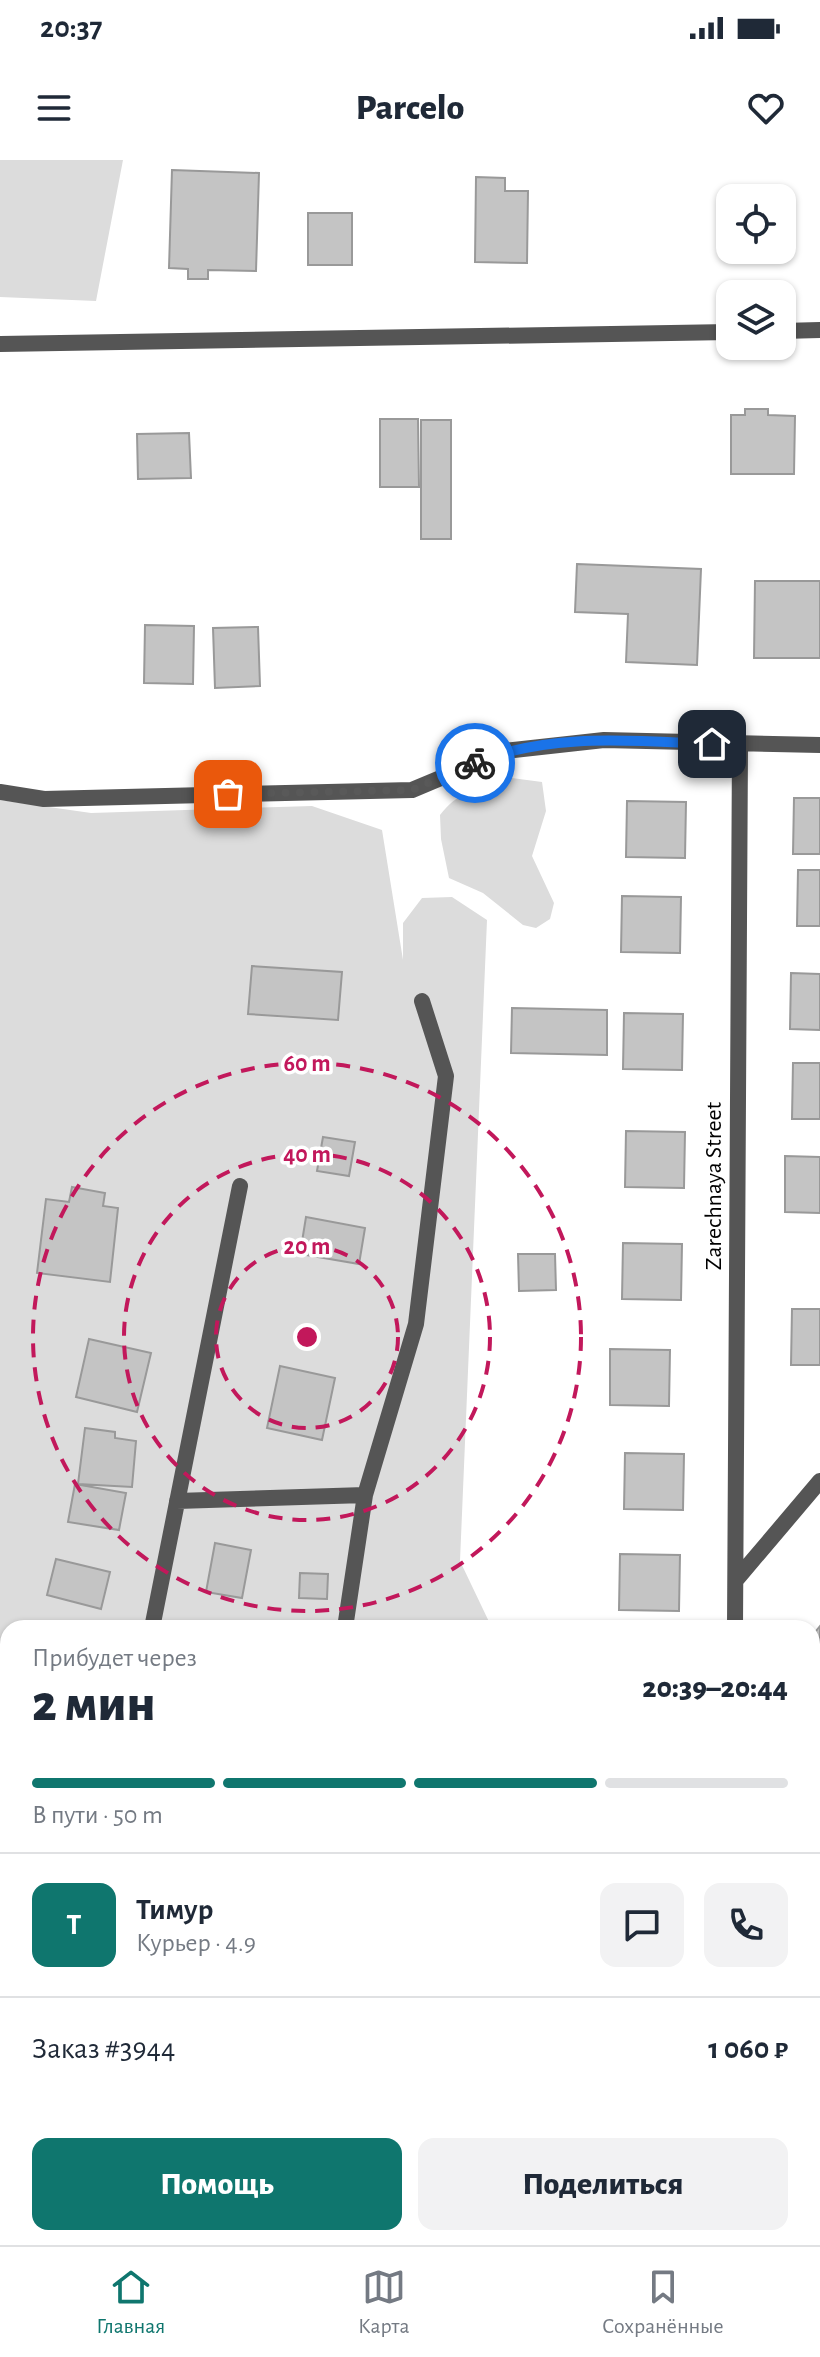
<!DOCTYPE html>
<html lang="ru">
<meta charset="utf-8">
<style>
:root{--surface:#fff;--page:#f2f2f3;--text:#1f2937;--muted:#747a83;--line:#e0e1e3;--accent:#0f766e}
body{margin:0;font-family:"Alegreya Sans",sans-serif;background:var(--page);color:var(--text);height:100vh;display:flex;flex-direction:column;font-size:30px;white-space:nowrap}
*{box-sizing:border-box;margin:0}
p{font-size:26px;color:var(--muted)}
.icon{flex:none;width:44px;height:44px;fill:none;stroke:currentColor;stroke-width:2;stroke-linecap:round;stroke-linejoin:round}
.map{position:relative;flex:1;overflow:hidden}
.side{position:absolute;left:0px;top:1460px;width:820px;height:626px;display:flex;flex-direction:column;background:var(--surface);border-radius:24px 24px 0 0;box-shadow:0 2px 6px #0004}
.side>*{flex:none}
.controls{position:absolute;left:716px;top:24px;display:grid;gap:16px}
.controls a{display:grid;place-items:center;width:80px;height:80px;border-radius:16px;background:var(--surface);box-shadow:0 2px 6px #0004;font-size:40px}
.pin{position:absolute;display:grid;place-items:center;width:68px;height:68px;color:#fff;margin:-34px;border-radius:16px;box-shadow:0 4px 12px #0006}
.courier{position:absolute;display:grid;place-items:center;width:80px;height:80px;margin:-40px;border:6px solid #1a73e8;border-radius:50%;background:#fff;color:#222;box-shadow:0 2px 10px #0007}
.head em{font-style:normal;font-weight:800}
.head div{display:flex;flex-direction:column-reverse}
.head{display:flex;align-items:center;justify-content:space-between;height:136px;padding:0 32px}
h1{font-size:52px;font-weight:800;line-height:60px}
.bar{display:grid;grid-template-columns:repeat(4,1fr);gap:12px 8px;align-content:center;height:96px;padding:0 32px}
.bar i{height:10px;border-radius:6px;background:var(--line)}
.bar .active{background:var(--accent)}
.bar p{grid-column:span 4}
.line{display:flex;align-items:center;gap:20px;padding:0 32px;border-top:2px solid var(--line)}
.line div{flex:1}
.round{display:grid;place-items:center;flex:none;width:84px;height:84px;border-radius:16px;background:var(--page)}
.button{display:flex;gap:16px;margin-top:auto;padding:16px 32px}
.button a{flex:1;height:92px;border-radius:16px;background:var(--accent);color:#fff;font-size:32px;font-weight:800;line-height:92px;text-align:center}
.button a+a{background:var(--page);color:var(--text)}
.status{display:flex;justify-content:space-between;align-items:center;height:56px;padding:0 40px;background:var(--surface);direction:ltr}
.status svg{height:22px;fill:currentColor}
header{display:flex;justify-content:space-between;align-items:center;height:104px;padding:0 32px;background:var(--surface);font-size:36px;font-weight:800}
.dock{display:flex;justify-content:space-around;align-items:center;height:112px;border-top:2px solid var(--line);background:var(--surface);font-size:22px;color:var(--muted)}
.dock a{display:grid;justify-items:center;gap:4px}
.dock .active{color:var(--accent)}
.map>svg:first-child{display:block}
.green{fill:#dcdcdc}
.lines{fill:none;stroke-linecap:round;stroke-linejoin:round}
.stream{stroke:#a3a3a3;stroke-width:9}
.building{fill:#c4c4c4;stroke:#999;stroke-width:2}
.service{stroke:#555;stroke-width:12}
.minor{stroke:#555;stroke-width:16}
.done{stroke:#595959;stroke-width:8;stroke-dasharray:0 14.4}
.route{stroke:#1a73e8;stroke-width:10}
.ring{fill:none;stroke:#c2185b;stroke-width:4;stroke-dasharray:14 10}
.labels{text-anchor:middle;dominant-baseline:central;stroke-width:7;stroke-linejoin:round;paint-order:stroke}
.street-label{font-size:24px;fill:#000;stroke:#fff}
.centre{fill:#c2185b;stroke:#fff;stroke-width:4}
.ring-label{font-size:24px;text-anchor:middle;font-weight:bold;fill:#c2185b;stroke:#fff;stroke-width:7;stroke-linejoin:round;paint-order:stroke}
</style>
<div class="status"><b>20:37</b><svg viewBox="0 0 49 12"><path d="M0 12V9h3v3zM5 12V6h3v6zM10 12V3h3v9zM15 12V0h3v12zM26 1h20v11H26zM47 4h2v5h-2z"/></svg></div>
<header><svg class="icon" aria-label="menu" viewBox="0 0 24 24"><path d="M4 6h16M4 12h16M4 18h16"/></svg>Parcelo<svg class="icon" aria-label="heart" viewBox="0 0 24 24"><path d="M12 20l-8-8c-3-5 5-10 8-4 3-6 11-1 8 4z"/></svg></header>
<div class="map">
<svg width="820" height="2085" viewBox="0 0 820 2085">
<rect width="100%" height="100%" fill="#fff"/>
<path class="green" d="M0,0H123L96,141L0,137Z
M497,616L542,622L546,651L532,696L554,743L550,759L536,768L523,765L483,733L449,718L441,679L440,655C452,641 459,632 478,639Z
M0,640L91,653L312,646L382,670L403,800V763L422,738L452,737L487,760L460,1401L492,1468H8V1916L0,1908Z
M820,1908V2085H587L594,2078H812V1912Z
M150,2078H277L269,2081L268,2085H161Z"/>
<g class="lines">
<path class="stream" d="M812,2041L820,2027
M788,2085L792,2078"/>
</g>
<path class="building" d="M172,10L259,13L256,111L208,110V119H188V109L169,108Z
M476,17L505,18V31H528L527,103L475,102Z
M308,53H352V105H308Z
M745,249H768V255L795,256L794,314H731V255H745Z
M380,259H418L419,327H380Z
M421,260H451V379H421Z
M189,273L191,318L138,319L137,274Z
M577,404L701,409L697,505L626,502L628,454L575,452Z
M755,421H820V498H754Z
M145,465L194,466L193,524L144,523Z
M258,467L260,526L215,528L213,468Z
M794,638H820V694H793Z
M627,641L686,642L685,698L626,697Z
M798,710H820V766H797Z
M622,736L681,737L680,793L621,792Z
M252,806L342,812L338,860L248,854Z
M791,813L820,814V870L790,869Z
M512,848L607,850V895L511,893Z
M624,853L683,854L682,910L623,909Z
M793,903H820V959H792Z
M626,971L685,972L684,1028L625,1027Z
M323,977L355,982L349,1016L317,1011Z
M785,996L820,997V1053L785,1052Z
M72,1027L105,1033L103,1046L118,1048L110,1122L37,1113L46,1039L69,1042Z
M306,1057L365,1068L359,1104L300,1094Z
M623,1083L682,1084L681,1140L622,1139Z
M518,1094H555L556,1130L519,1131Z
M792,1149H820V1205H791Z
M89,1179L151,1193L137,1252L76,1237Z
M610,1189L670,1190L669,1246L610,1245Z
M280,1206L335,1218L322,1280L267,1268Z
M85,1268L115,1272V1278L136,1281L132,1327L78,1324Z
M625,1293L684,1294L683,1350L624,1349Z
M75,1324L126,1333L119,1370L68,1362Z
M215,1383L251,1390L242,1438L206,1432Z
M620,1394L680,1395L679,1451L619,1450Z
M56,1399L110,1412L101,1449L47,1435Z
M300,1413L328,1414L327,1439L299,1438Z
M820,1466V1554L812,1548V1476Z
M0,1552L8,1555V1571L4,1584L0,1583Z
M0,1739L8,1741V1792L0,1790Z
M226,2078H264L261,2085H241Z"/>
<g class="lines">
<path class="service" d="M0,1851L8,1854"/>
<path class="minor" d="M782,171L820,170
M0,184L730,172
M0,632L44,639L412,630L505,591L604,580L820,585
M177,1341L365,1335
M736,1420L820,1321
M152,1468L240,1026
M345,1468L365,1335L416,1164L446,916L422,841
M735,1468L740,585
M812,1888L820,1880
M0,1909L8,1916
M158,2078L163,2085
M552,2085L559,2078"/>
</g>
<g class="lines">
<path class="done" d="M228,634L412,630L475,603"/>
<path class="route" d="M475,603C549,572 634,581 712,584"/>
</g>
<g class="ring">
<circle cx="307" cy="1177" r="91"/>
<circle cx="307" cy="1177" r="183"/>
<circle cx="307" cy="1177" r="274"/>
</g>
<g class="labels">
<g class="street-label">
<text transform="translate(714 1026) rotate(-90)">Zarechnaya Street</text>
</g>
</g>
<circle cx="307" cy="1177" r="12" class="centre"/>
<g class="ring-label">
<text x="307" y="911">60 m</text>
<text x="307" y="1002">40 m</text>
<text x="307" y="1094">20 m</text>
</g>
</svg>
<div class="controls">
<a><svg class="icon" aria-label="locate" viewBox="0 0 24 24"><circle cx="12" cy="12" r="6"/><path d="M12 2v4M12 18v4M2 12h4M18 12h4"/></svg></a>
<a><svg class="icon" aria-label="layers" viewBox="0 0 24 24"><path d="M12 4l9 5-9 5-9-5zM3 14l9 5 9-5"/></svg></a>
</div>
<div class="pin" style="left:228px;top:634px;background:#ea580c"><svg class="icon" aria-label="bag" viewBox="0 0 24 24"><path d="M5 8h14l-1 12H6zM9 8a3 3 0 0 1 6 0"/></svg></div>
<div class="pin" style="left:712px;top:584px;background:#1f2937"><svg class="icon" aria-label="home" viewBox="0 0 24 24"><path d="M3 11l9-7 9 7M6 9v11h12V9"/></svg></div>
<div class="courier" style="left:475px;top:603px"><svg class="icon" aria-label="bike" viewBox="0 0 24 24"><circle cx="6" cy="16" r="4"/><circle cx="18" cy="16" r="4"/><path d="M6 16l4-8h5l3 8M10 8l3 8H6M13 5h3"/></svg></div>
<section class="side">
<div class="head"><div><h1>2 мин</h1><p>Прибудет через</p></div><em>20:39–20:44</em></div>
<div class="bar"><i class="active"></i><i class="active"></i><i class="active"></i><i></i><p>В пути · 50 m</p></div>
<div class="line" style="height:144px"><b class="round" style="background:var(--accent);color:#fff">Т</b><div><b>Тимур</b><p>Курьер · 4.9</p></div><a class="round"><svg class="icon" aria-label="chat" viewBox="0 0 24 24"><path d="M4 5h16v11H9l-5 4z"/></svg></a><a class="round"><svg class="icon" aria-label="phone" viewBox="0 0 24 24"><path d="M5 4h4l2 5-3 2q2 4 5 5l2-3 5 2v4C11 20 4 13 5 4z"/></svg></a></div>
<div class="line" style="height:104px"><div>Заказ #3944</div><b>1 060 ₽</b></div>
<div class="button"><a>Помощь</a><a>Поделиться</a></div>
</section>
</div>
<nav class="dock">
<a class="active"><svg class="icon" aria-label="home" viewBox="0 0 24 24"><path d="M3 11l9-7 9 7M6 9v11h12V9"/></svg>Главная</a>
<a><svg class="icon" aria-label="map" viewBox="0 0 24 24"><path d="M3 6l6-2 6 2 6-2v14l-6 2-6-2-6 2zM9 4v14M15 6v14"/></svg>Карта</a>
<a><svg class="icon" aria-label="saved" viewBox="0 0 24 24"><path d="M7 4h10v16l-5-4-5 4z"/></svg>Сохранённые</a>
</nav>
